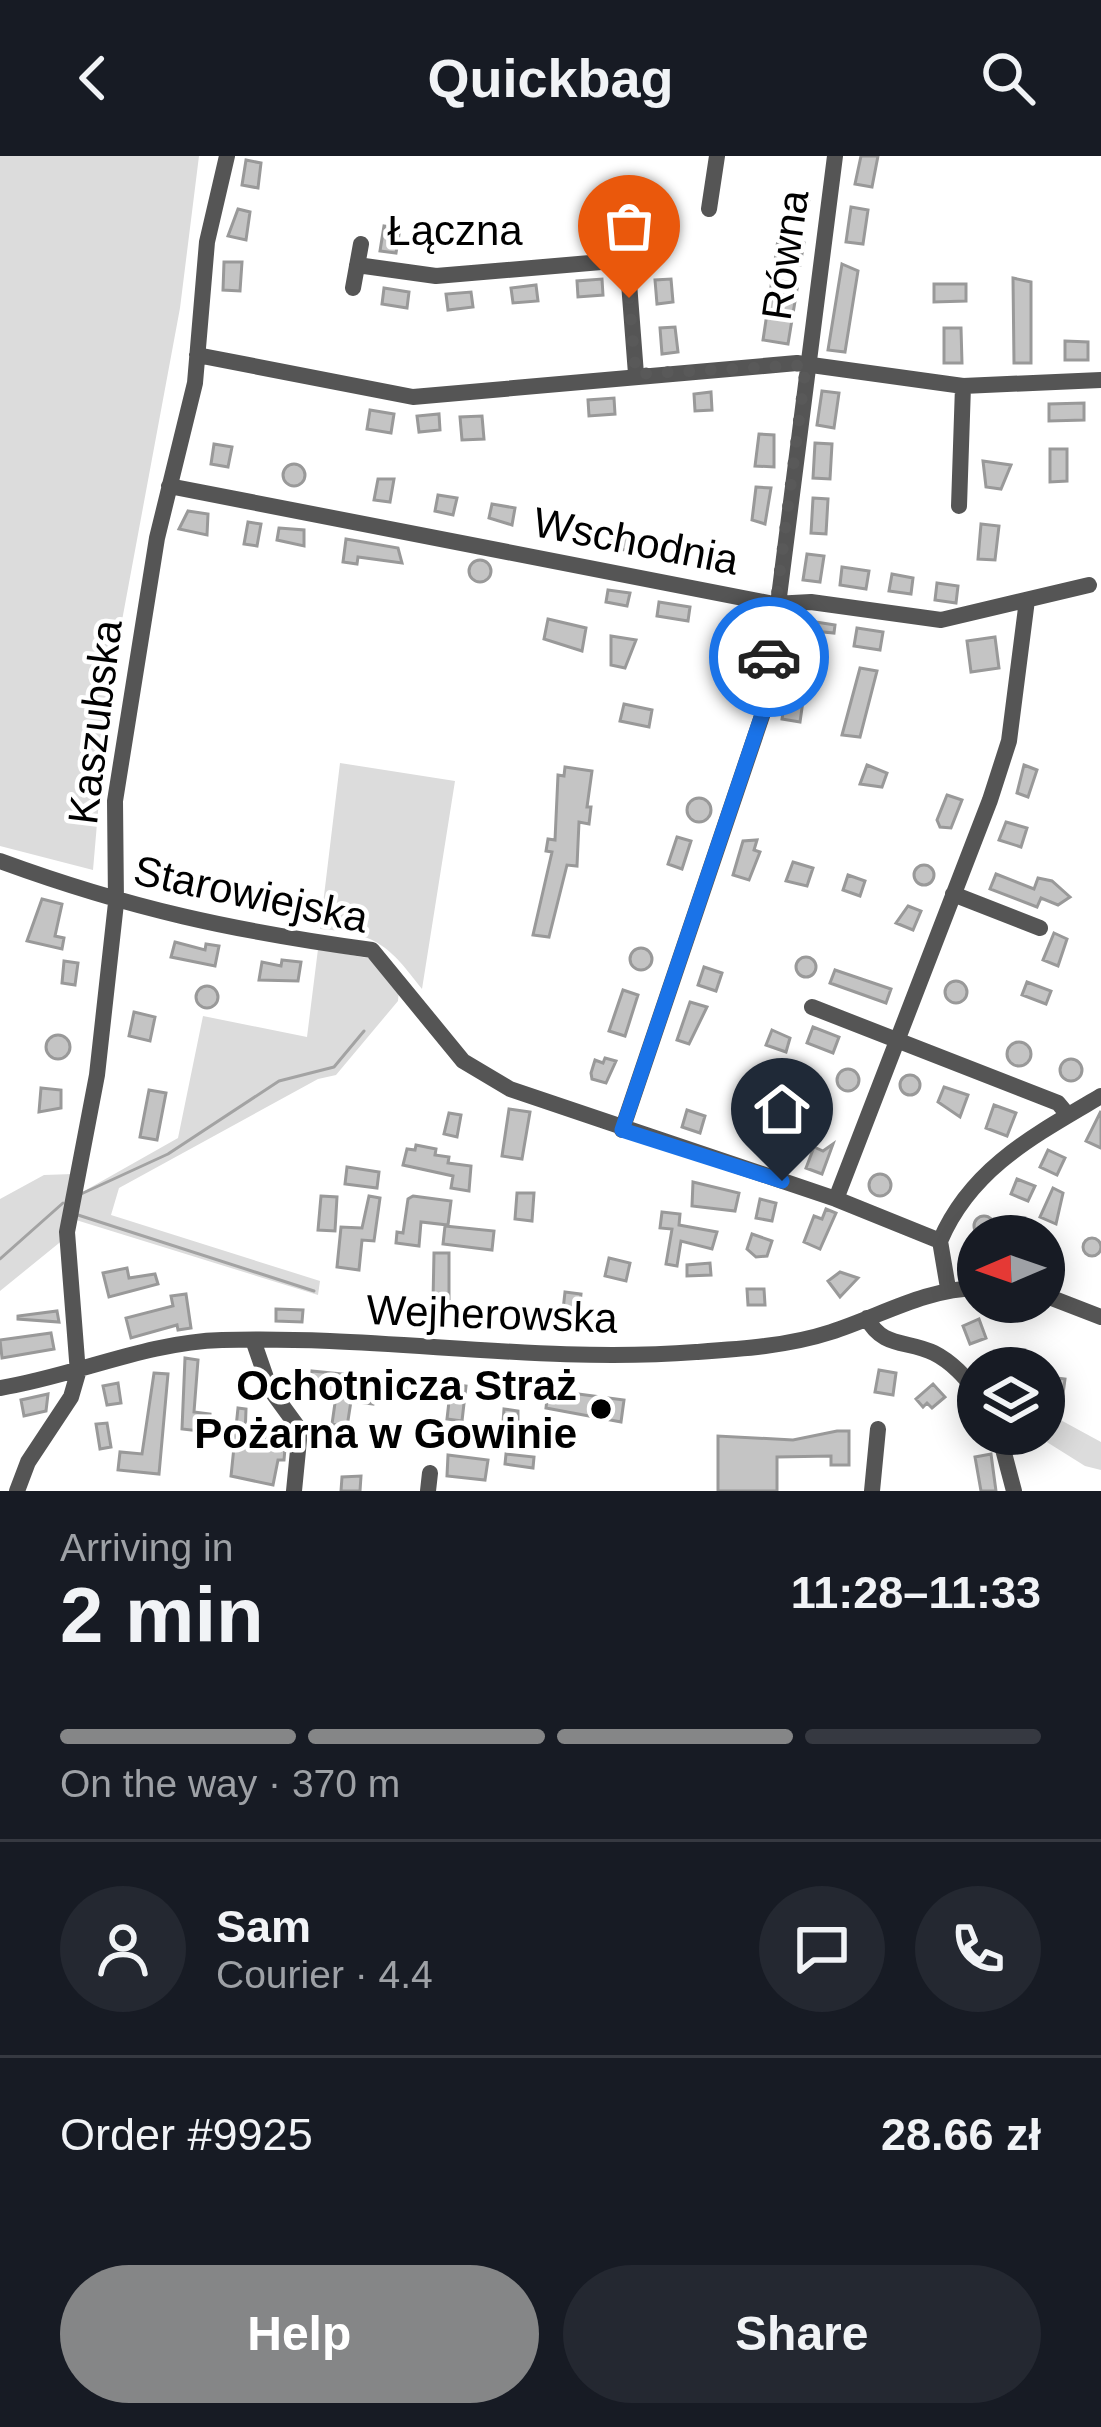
<!DOCTYPE html>
<meta charset="utf-8">
<style>
:root{--surface:#171b24;--page:#242831;--text:#f1f3f6;--muted:#9ea1a6;--line:#363941;--accent:#858687}
body{margin:0;font-family:Helvetica,sans-serif;background:var(--page);color:var(--text);height:100vh;display:flex;flex-direction:column;font-size:45px;white-space:nowrap}
*{box-sizing:border-box;margin:0}
p{font-size:39px;color:var(--muted)}
.icon{flex:none;width:66px;height:66px;fill:none;stroke:currentColor;stroke-width:2;stroke-linecap:round;stroke-linejoin:round}
.map{position:relative;height:1335px;overflow:hidden}
.side{display:flex;flex-direction:column;background:var(--surface);flex:1}
.side>*{flex:none}
.needle{width:78px;rotate:268deg}
.buttons{position:absolute;left:957px;top:1059px;display:grid;gap:24px}
.buttons a{display:grid;place-items:center;width:108px;height:108px;border-radius:50%;background:var(--surface);box-shadow:0 6px 30px #0003;font-size:60px}
.pin{position:absolute;display:grid;place-items:center;width:102px;height:102px;color:#fff;margin:-123px -51px;border-radius:50% 50% 50% 0;rotate:-45deg;box-shadow:0 0 12px #0007}
.pin .icon{rotate:45deg}
.courier{position:absolute;display:grid;place-items:center;width:120px;height:120px;margin:-60px;border:9px solid #1a73e8;border-radius:50%;background:#fff;color:#222;box-shadow:0 3px 15px #0007}
.overview em{font-style:normal;font-weight:800}
.overview div{display:flex;flex-direction:column-reverse}
.overview{display:flex;align-items:center;justify-content:space-between;height:204px;padding:0 60px}
h1{font-size:78px;font-weight:800;line-height:90px}
.bar{display:grid;grid-template-columns:repeat(4,1fr);gap:18px 12px;align-content:center;height:144px;padding:0 60px}
.bar i{height:15px;border-radius:9px;background:var(--line)}
.bar .selected{background:var(--accent)}
.bar p{grid-column:span 4}
.line{display:flex;align-items:center;gap:30px;padding:0 60px;border-top:3px solid var(--line)}
.line div{flex:1}
.round{display:grid;place-items:center;flex:none;width:126px;height:126px;border-radius:63px;background:var(--page)}
.action{display:flex;gap:24px;margin-top:auto;padding:24px 60px}
.action a{flex:1;height:138px;border-radius:72px;background:var(--accent);color:#fff;font-size:48px;font-weight:800;line-height:138px;text-align:center}
.action a+a{background:var(--page);color:var(--text)}
header{display:flex;justify-content:space-between;align-items:center;height:156px;padding:0 60px;background:var(--surface);font-size:54px;font-weight:800}
.map>svg:first-child{display:block}
.green{fill:#dcdcdc}
.lines{fill:none;stroke-linecap:round;stroke-linejoin:round}
.stream{stroke:#a3a3a3;stroke-width:3}
.building{fill:#c4c4c4;stroke:#999;stroke-width:3}
.minor{stroke:#555;stroke-width:16}
.done{stroke:#595959;stroke-width:12;stroke-dasharray:0 21.6}
.route{stroke:#1a73e8;stroke-width:15}
.poi-dot{fill:#000;stroke:#fff;stroke-width:4.5}
.labels{text-anchor:middle;dominant-baseline:central;stroke-width:9;stroke-linejoin:round;paint-order:stroke}
.street-label{font-size:42px;fill:#000;stroke:#fff}
.poi-label{font-size:42px;font-weight:bold;fill:#000;stroke:#fff;text-anchor:end}
</style>
<header><svg class="icon" aria-label="back" viewBox="0 0 24 24"><path d="M15 5l-7 7 7 7"/></svg>Quickbag<svg class="icon" aria-label="search" viewBox="0 0 24 24"><circle cx="10" cy="10" r="6"/><path d="M15 15l6 6"/></svg></header>
<div class="map">
<svg width="1101" height="1335" viewBox="0 0 1101 1335">
<rect width="100%" height="100%" fill="#fff"/>
<path class="green" d="M0,0H199L180,152L108,540L93,714L0,690Z
M340,607L455,625L422,833C389,790 377,777 320,773Z
M318,793L373,803L399,834L398,845L336,919L318,923L119,1032L111,1059L320,1125L318,1139L76,1064L79,1038L178,982L203,860L307,881Z
M73,1018L64,1083L0,1135V1043L44,1019Z
M1044,1255L1101,1286V1314L1085,1310L1034,1278H1044Z"/>
<g class="lines">
<path class="stream" d="M81,1038L168,998L279,925L334,911L364,875
M78,1059L314,1135
M0,1103L63,1047"/>
</g>
<path class="building" d="M861,0H878L872,31L855,28Z
M246,4L261,7L258,32L242,29Z
M789,41L809,44L805,65L786,62Z
M851,51L868,54L863,88L846,86Z
M238,53L250,56L246,84L228,80Z
M384,70L400,72L396,97L380,95Z
M666,70L668,93L652,95L650,71Z
M778,83L804,87L800,109L775,105Z
M224,106H242L240,135L223,134Z
M842,108L858,115L845,196L828,194Z
M1013,122L1031,126V207H1014Z
M602,123L603,139L578,141L577,125Z
M671,123L673,146L657,148L655,124Z
M772,124L798,127L788,188L763,184Z
M934,128H966V145L934,146Z
M536,129L538,145L513,147L511,132Z
M384,132L409,136L407,152L382,148Z
M471,136L473,151L448,154L446,138Z
M675,171L678,196L662,198L660,172Z
M944,172H961L962,207H944Z
M1065,185L1088,186V204H1065Z
M822,235L839,237L834,272L817,269Z
M711,236L712,254L695,255L694,238Z
M614,242L615,258L589,260L588,244Z
M1084,247V264L1049,265V248Z
M370,254L394,258L391,277L367,273Z
M439,258L440,274L419,276L417,260Z
M482,260L484,283L462,284L460,261Z
M759,278L774,279V311L755,310Z
M815,287L832,288L830,323L813,322Z
M214,288L232,291L228,311L211,308Z
M1050,293H1067V325L1050,326Z
M983,305L1011,309L1001,333L986,331Z
M283 319a11 11 0 1 1 22 0a11 11 0 1 1-22 0Z
M378,323H394L390,346L374,344Z
M756,331L771,332L765,368L752,364Z
M438,339L457,342L453,359L435,355Z
M813,342L828,343L826,378L811,377Z
M492,348L515,352L512,369L489,362Z
M188,355L208,358L207,379L179,373Z
M248,366L261,368L257,390L244,388Z
M981,368L999,370L995,404L978,403Z
M279,372L304,374V390L277,384Z
M613,378L633,382L630,395L610,391Z
M346,383L398,392L402,407L358,401L357,408L343,406Z
M807,398L824,400L820,426L803,424Z
M469 415a11 11 0 1 1 22 0a11 11 0 1 1-22 0Z
M842,411L869,415L866,433L840,429Z
M892,418L913,422L911,438L889,435Z
M937,427L958,430L956,447L935,444Z
M608,434L630,437L627,450L606,446Z
M659,446L690,451L688,465L657,460Z
M548,463L586,472L582,495L544,483Z
M797,463L835,469L834,477L813,475L800,566L782,563Z
M857,472L883,476L880,494L854,490Z
M611,480L636,484L625,512L611,509Z
M995,481L999,512L971,516L967,485Z
M724,493L751,497L749,514L741,512L740,522L724,520Z
M860,512L877,515L860,581L842,579Z
M624,548L652,554L649,571L620,565Z
M867,609L887,617L882,631L860,628Z
M1024,609L1037,614L1028,641L1017,637Z
M565,611L592,615L587,651H591L589,668L579,666L577,710L567,709L549,781L533,779L552,696L546,695L548,683L555,684L558,619L564,620Z
M947,639L962,644L951,672L940,671L937,664Z
M687 654a12 12 0 1 1 24 0a12 12 0 1 1-24 0Z
M1006,666L1027,672L1021,691L999,684Z
M677,681L691,685L682,713L668,708Z
M757,684L754,694L760,696L749,724L733,719L743,685Z
M793,706L813,712L807,730L786,725Z
M914 719a10 10 0 1 1 20 0a10 10 0 1 1-20 0Z
M996,718L1034,733L1038,722L1052,725L1070,741L1058,749L1041,742L1037,751L990,733Z
M848,719L865,725L860,740L843,734Z
M42,743L62,748L55,780L64,782L62,793L27,785Z
M908,750L921,755L913,774L896,767Z
M1054,777L1067,783L1058,810L1043,804Z
M175,786L205,794L206,788L219,790L215,810L171,801Z
M630 803a11 11 0 1 1 22 0a11 11 0 1 1-22 0Z
M796 811a10 10 0 1 1 20 0a10 10 0 1 1-20 0Z
M282,804L301,806L298,825L259,824L262,806L281,810Z
M64,805L78,807L75,829L62,827Z
M704,811L722,817L716,835L698,829Z
M835,814L891,833L886,847L830,827Z
M945 836a11 11 0 1 1 22 0a11 11 0 1 1-22 0Z
M1027,826L1051,835L1046,848L1022,839Z
M196 841a11 11 0 1 1 22 0a11 11 0 1 1-22 0Z
M623,834L638,839L625,880L609,875Z
M690,846L707,851L689,888L677,884Z
M134,856L155,861L150,885L129,880Z
M813,871L839,881L833,897L807,887Z
M772,874L790,882L786,896L766,889Z
M46 891a12 12 0 1 1 24 0a12 12 0 1 1-24 0Z
M1007 898a12 12 0 1 1 24 0a12 12 0 1 1-24 0Z
M605,902L616,905L606,927L592,923L591,917L595,904L603,907Z
M1060 914a11 11 0 1 1 22 0a11 11 0 1 1-22 0Z
M837 924a11 11 0 1 1 22 0a11 11 0 1 1-22 0Z
M900 929a10 10 0 1 1 20 0a10 10 0 1 1-20 0Z
M944,931L968,939L960,961L938,946Z
M41,932L61,934V952L39,956Z
M149,934L166,937L157,984L140,981Z
M994,949L1016,957L1007,980L986,972Z
M509,953L530,956L522,1003L502,1000Z
M687,954L705,960L700,977L682,971Z
M1101,955V992L1086,985Z
M449,957L461,959L457,981L444,978Z
M776,964L795,979L789,994L768,986Z
M833,988L822,1018L806,1012L814,991L823,995Z
M416,989L436,993L435,999L449,1001L448,1007L471,1010L469,1035L451,1032L453,1020L403,1009L407,993L415,994Z
M1048,994L1065,1002L1057,1019L1040,1011Z
M347,1011L379,1016L377,1032L345,1028Z
M869 1029a11 11 0 1 1 22 0a11 11 0 1 1-22 0Z
M1017,1023L1035,1030L1028,1045L1011,1038Z
M693,1026L739,1037L735,1055L692,1050Z
M1053,1032L1063,1037L1056,1068L1040,1061Z
M517,1037H534L532,1065L515,1063Z
M321,1040L337,1041L335,1075L318,1074Z
M369,1040L380,1042L374,1085L362,1084L359,1114L337,1111L341,1071L362,1072Z
M413,1040L451,1045L448,1069L421,1066L419,1090L396,1087L397,1076L403,1077L408,1043Z
M760,1043L776,1047L772,1065L756,1062Z
M826,1053L836,1057L820,1093L804,1086L814,1060L822,1063Z
M662,1056L680,1058L679,1069L717,1076L712,1093L681,1085L677,1110L666,1108L672,1073L660,1072Z
M974 1070a10 10 0 1 1 20 0a10 10 0 1 1-20 0Z
M445,1070L494,1075L492,1094L443,1088Z
M752,1078L772,1085L767,1100L756,1101L747,1093Z
M1083 1091a9 9 0 1 1 18 0a9 9 0 1 1-18 0Z
M434,1097H449V1145H433Z
M609,1102L630,1107L626,1125L605,1120Z
M710,1107L711,1119L687,1120V1109Z
M127,1112L129,1122L155,1118L158,1128L109,1141L103,1117Z
M840,1116L858,1122L840,1141L828,1125Z
M747,1133H764L765,1149H748Z
M565,1136L581,1138L579,1155L563,1154Z
M186,1138L191,1172L178,1174L177,1169L131,1182L126,1162L173,1150L171,1140Z
M410,1151L439,1154L438,1172L408,1169Z
M276,1153L303,1154L302,1166L276,1165Z
M57,1155L59,1166L18,1163V1160Z
M979,1163L986,1182L970,1188L963,1170Z
M51,1177L54,1193L2,1202L0,1184Z
M185,1202L198,1204L194,1256L210,1258L209,1276L182,1273Z
M879,1214L896,1217L893,1239L875,1236Z
M312,1215L343,1218L342,1228L375,1233L373,1248L351,1245L347,1271L332,1268L336,1240L310,1233Z
M154,1217L168,1218L159,1318L118,1314L120,1296L142,1298Z
M1049,1221L1065,1223L1062,1246L1046,1243Z
M398,1223L432,1227L430,1244L397,1240Z
M118,1227L121,1247L107,1249L103,1230Z
M451,1228L466,1230L462,1265L447,1263Z
M933,1228L945,1241L932,1252L927,1247L923,1251L916,1243Z
M548,1234L624,1244L621,1266L546,1252Z
M48,1238L46,1255L24,1260L21,1244Z
M238,1252L246,1253L245,1282L286,1281L284,1304H278L273,1329L231,1320Z
M504,1253L518,1255V1280H502Z
M107,1267L111,1291L100,1293L96,1268Z
M837,1275H849V1309H831V1300L777,1301V1335H718V1280L793,1284Z
M506,1298L534,1301L533,1312L505,1308Z
M991,1298L996,1335H981L975,1301Z
M448,1299L488,1304L485,1324L447,1320Z
M361,1320L360,1335H341L342,1321Z"/>
<g class="lines">
<path class="minor" d="M623,49L636,218
M709,53L717,0
M357,109L436,120L625,104
M353,132L361,88
M197,199L413,241L797,207L963,230L1101,224
M169,330L774,448L811,446L941,464L1089,429
M959,350L963,230
M0,705C131,753 234,775 372,794L463,905L510,933L836,1043L940,1085L948,1132
M953,738L1040,772
M812,851L1058,947L1068,959
M622,974L765,551L835,0
M836,1043L990,644L1009,585L1027,444
M940,1085C971,1012 1035,979 1101,940
M1044,1139L1101,1161
M867,1162C882,1192 907,1184 934,1197C952,1206 965,1221 978,1237
M253,1184L270,1233L300,1274L294,1335
M0,1232C75,1220 146,1186 222,1184C381,1179 537,1208 696,1196C741,1193 788,1190 831,1176C881,1160 924,1133 978,1132
M999,1278L1014,1335
M17,1335L28,1306L71,1241L78,1217L67,1076L97,919L116,747L115,645L157,382L195,227L207,86L227,0
M428,1335L430,1317
M872,1335L878,1273"/>
</g>
<g class="lines">
<path class="done" d="M629,142L636,218L806,209L769,501"/>
<path class="route" d="M769,501L765,550L622,974L782,1025"/>
</g>
<circle class="poi-dot" cx="601" cy="1253" r="12"/>
<g class="labels">
<g class="street-label">
<text x="455" y="74">Łączna</text>
<text transform="translate(785 99) rotate(-82)">Równa</text>
<text transform="translate(636 385) rotate(11)">Wschodnia</text>
<text transform="translate(95 566) rotate(-83)">Kaszubska</text>
<text transform="translate(251 738) rotate(12)">Starowiejska</text>
<text transform="translate(492 1158) rotate(2)">Wejherowska</text>
</g>
<g class="poi-label">
<text x="577" y="1229">Ochotnicza Straż<tspan x="577" dy="48">Pożarna w Gowinie</tspan></text>
</g>
</g>
</svg>
<div class="buttons">
<a><svg class="needle" viewBox="-14 -14 28 28"><path d="M0-13l5 13h-10z" fill="#e53935"/><path d="M0 13l5-13h-10z" fill="#9ea1a6"/></svg></a>
<a><svg class="icon" aria-label="layers" viewBox="0 0 24 24"><path d="M12 4l9 5-9 5-9-5zM3 14l9 5 9-5"/></svg></a>
</div>
<div class="pin" style="left:629px;top:142px;background:#ea580c"><svg class="icon" aria-label="bag" viewBox="0 0 24 24"><path d="M5 8h14l-1 12H6zM9 8a3 3 0 0 1 6 0"/></svg></div>
<div class="pin" style="left:782px;top:1025px;background:#1f2937"><svg class="icon" aria-label="home" viewBox="0 0 24 24"><path d="M3 11l9-7 9 7M6 9v11h12V9"/></svg></div>
<div class="courier" style="left:769px;top:501px"><svg class="icon" aria-label="car" viewBox="0 0 24 24"><path d="M5 17H2v-5l4-1 3-4h7l3 4 3 1v5h-3M9 17h6M6 11h13"/><circle cx="7" cy="17" r="2"/><circle cx="17" cy="17" r="2"/></svg></div>
</div>
<section class="side">
<div class="overview"><div><h1>2 min</h1><p>Arriving in</p></div><em>11:28–11:33</em></div>
<div class="bar"><i class="selected"></i><i class="selected"></i><i class="selected"></i><i></i><p>On the way · 370 m</p></div>
<div class="line" style="height:216px"><a class="round"><svg class="icon" aria-label="person" viewBox="0 0 24 24"><circle cx="12" cy="8" r="4"/><path d="M4 21q1-7 8-7t8 7"/></svg></a><div><b>Sam</b><p>Courier · 4.4</p></div><a class="round"><svg class="icon" aria-label="chat" viewBox="0 0 24 24"><path d="M4 5h16v11H9l-5 4z"/></svg></a><a class="round"><svg class="icon" aria-label="phone" viewBox="0 0 24 24"><path d="M5 4h4l2 5-3 2q2 4 5 5l2-3 5 2v4C11 20 4 13 5 4z"/></svg></a></div>
<div class="line" style="height:156px"><div>Order #9925</div><b>28.66 zł</b></div>
<div class="action"><a>Help</a><a>Share</a></div>
</section>
